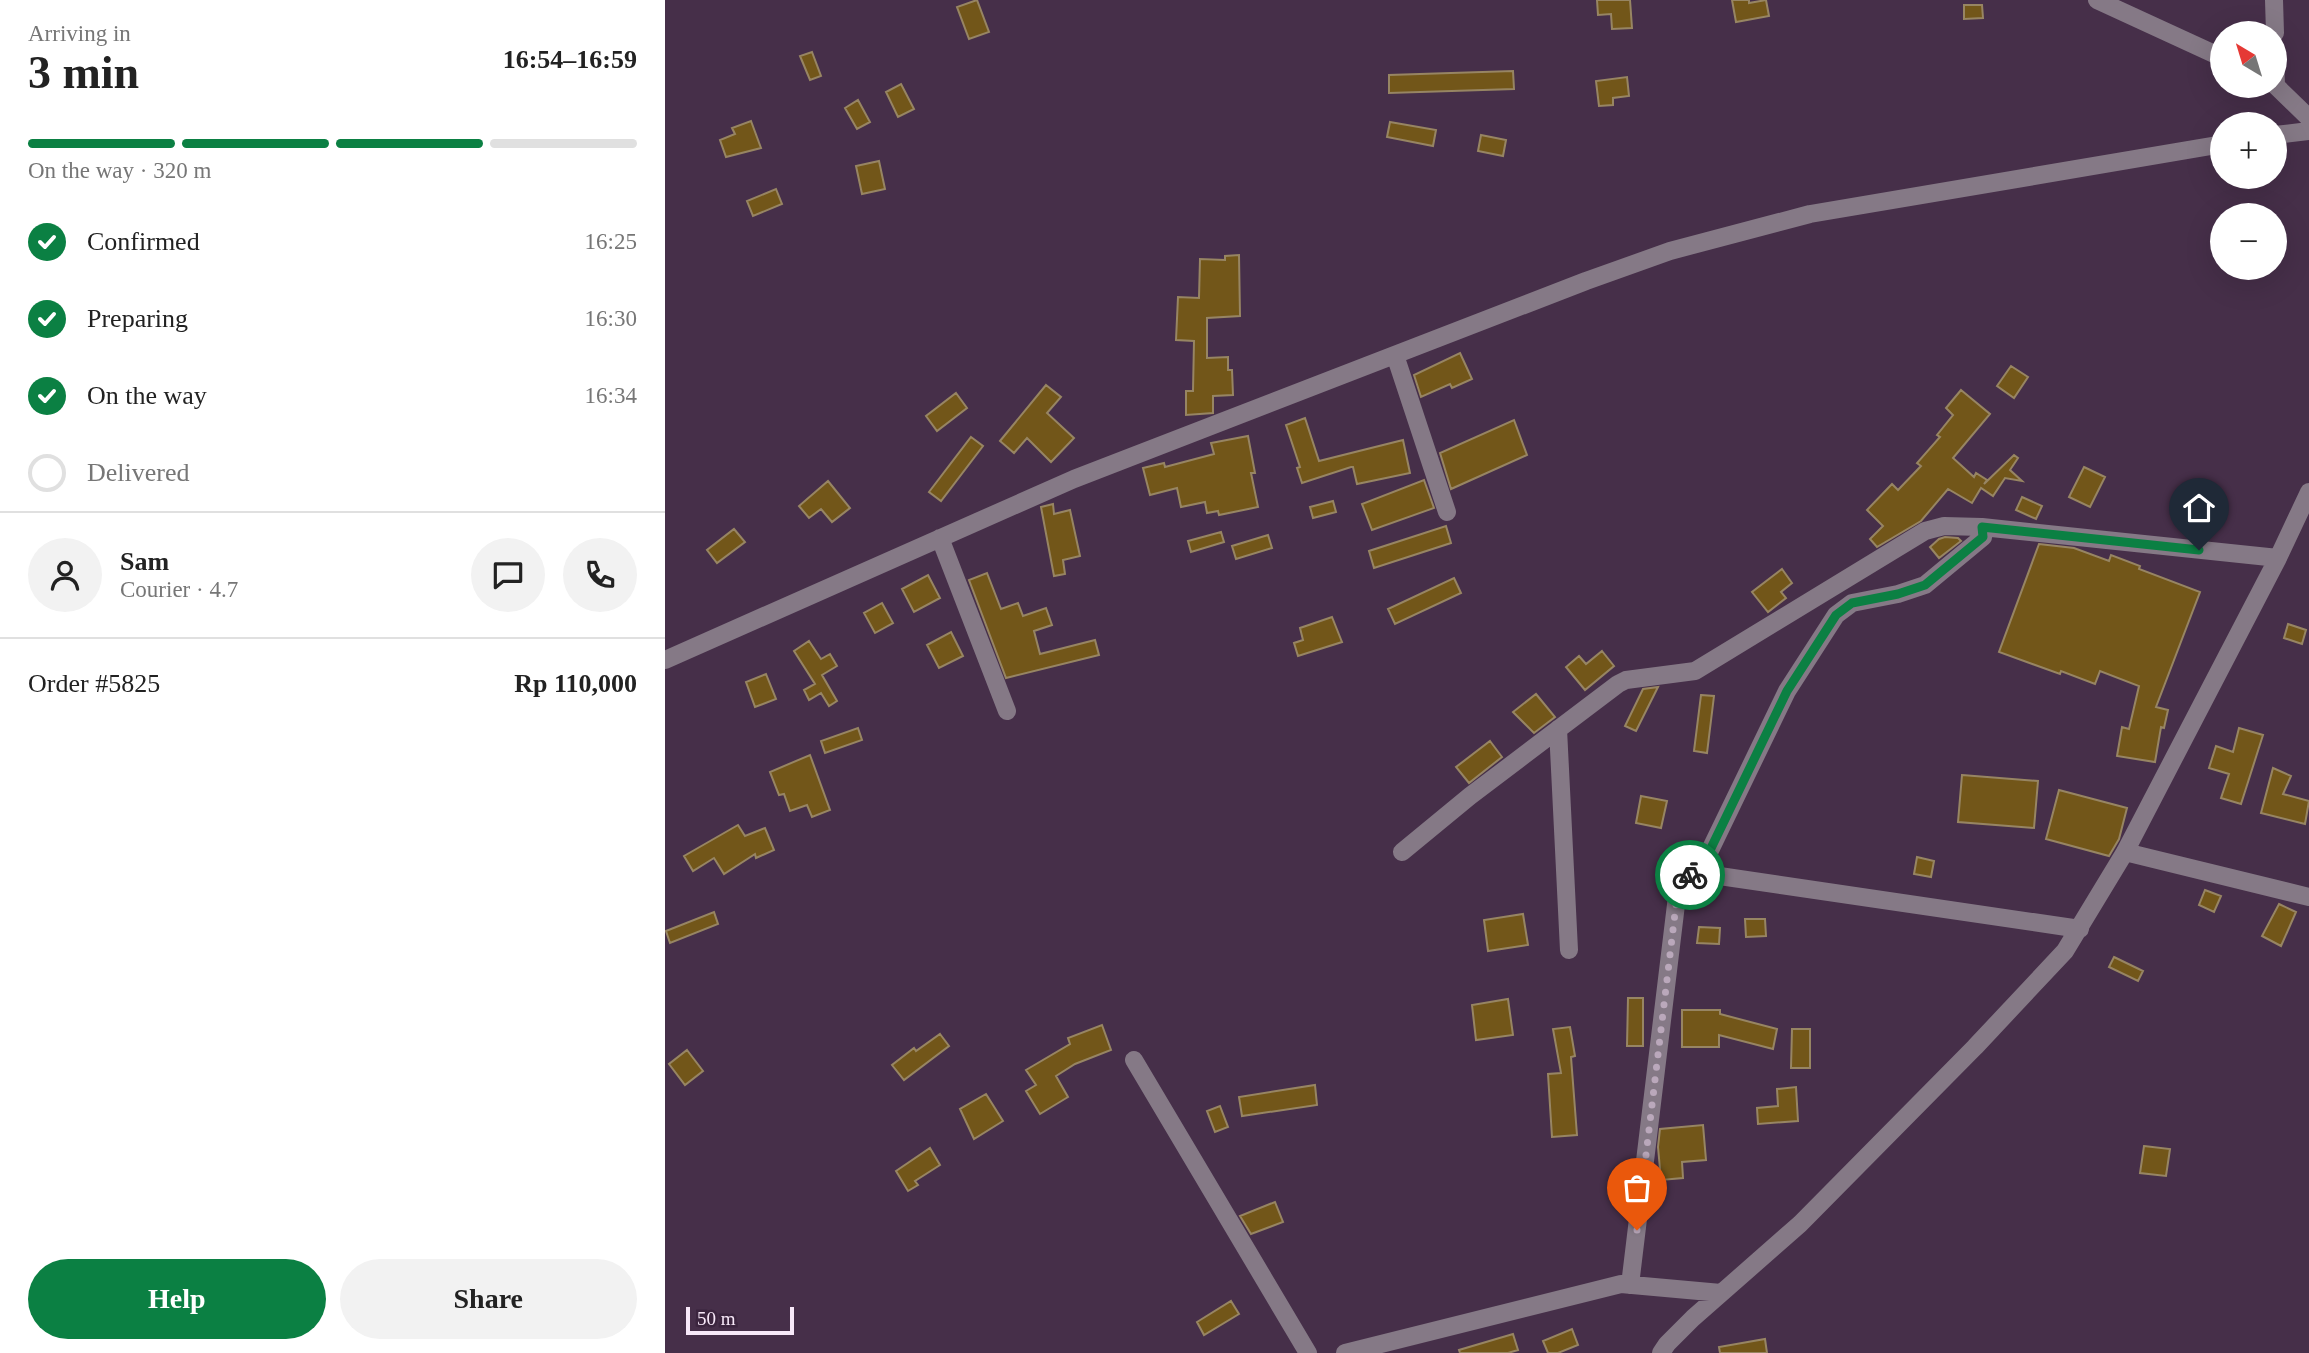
<!DOCTYPE html>
<meta charset="utf-8">
<style>
:root{--surface:#fff;--page:#f2f2f2;--text:#222;--muted:#767676;--line:#e0e0e0;--accent:#0b8043}
body{margin:0;font-family:Georgia,serif;background:var(--page);color:var(--text);height:100vh;display:flex;flex-direction:column;font-size:26px;white-space:nowrap}
*{box-sizing:border-box;margin:0}
p{font-size:23px;color:var(--muted)}
.icon{flex:none;width:38px;height:38px;fill:none;stroke:currentColor;stroke-width:2;stroke-linecap:round;stroke-linejoin:round}
.map{position:relative;flex:1;overflow:hidden}
.side{display:flex;flex-direction:column;background:var(--surface);width:665px}
.side>*{flex:none}
.needle{width:46px;rotate:322deg}
.controls{position:absolute;left:1545px;top:21px;display:grid;gap:14px}
.controls a{display:grid;place-items:center;width:77px;height:77px;border-radius:50%;background:var(--surface);box-shadow:0 7px 28px #0002;font-size:35px}
.scale{position:absolute;left:21px;bottom:18px;width:108px;box-sizing:border-box;padding-left:7px;border:4px solid #f8e9f9;border-top:0;font-size:19px;line-height:24px;white-space:nowrap;color:#f8e9f9;-webkit-text-stroke:5px #3b253e;paint-order:stroke}
.pin{position:absolute;display:grid;place-items:center;width:60px;height:60px;color:#fff;margin:-72px -30px;border-radius:50% 50% 50% 0;rotate:-45deg;box-shadow:0 0 7px #0007}
.pin .icon{rotate:45deg}
.courier{position:absolute;display:grid;place-items:center;width:70px;height:70px;margin:-35px;border:5px solid #0b8043;border-radius:50%;background:#fff;color:#222;box-shadow:0 2px 9px #0007}
.summary em{font-style:normal;font-weight:700}
.summary div{display:flex;flex-direction:column-reverse}
.summary{display:flex;align-items:center;justify-content:space-between;height:119px;padding:0 28px}
h1{font-size:46px;font-weight:700;line-height:52px}
.bar{display:grid;grid-template-columns:repeat(4,1fr);gap:10px 7px;align-content:center;height:84px;padding:0 28px}
.bar i{height:9px;border-radius:5px;background:var(--line)}
.bar .selected{background:var(--accent)}
.bar p{grid-column:span 4}
.line{display:flex;align-items:center;gap:18px;padding:0 28px;border-top:2px solid var(--line)}
.line div{flex:1}
.round{display:grid;place-items:center;flex:none;width:74px;height:74px;border-radius:37px;background:var(--page)}
ol{padding:0 28px;list-style:none}
li{display:flex;align-items:center;gap:21px;height:77px}
li p{margin-inline-start:auto}
li .icon{padding:7px;border-radius:50%;background:var(--accent);color:#fff;stroke-width:4}
li:last-child{color:var(--muted)}
li i{width:38px;height:38px;border:4px solid var(--line);border-radius:50%}
.cta{display:flex;gap:14px;margin-top:auto;padding:14px 28px}
.cta a{flex:1;height:80px;border-radius:42px;background:var(--accent);color:#fff;font-size:28px;font-weight:700;line-height:80px;text-align:center}
.cta a+a{background:var(--page);color:var(--text)}
main{display:flex;flex:1;min-height:0}
.map>svg:first-child{display:block}
.building{fill:#725619;stroke:#978563;stroke-width:2}
.lines{fill:none;stroke-linecap:round;stroke-linejoin:round}
.minor{stroke:#857986;stroke-width:18}
.done{stroke:#baa8bb;stroke-width:7;stroke-dasharray:0 12.6}
.route{stroke:#0b8043;stroke-width:9}
</style>
<main>
<section class="side">
<div class="summary"><div><h1>3 min</h1><p>Arriving in</p></div><em>16:54–16:59</em></div>
<div class="bar"><i class="selected"></i><i class="selected"></i><i class="selected"></i><i></i><p>On the way · 320 m</p></div>
<ol>
<li><svg class="icon" aria-label="check" viewBox="0 0 24 24"><path d="M5 12l5 5 9-10"/></svg>Confirmed<p>16:25</p></li>
<li><svg class="icon" aria-label="check" viewBox="0 0 24 24"><path d="M5 12l5 5 9-10"/></svg>Preparing<p>16:30</p></li>
<li><svg class="icon" aria-label="check" viewBox="0 0 24 24"><path d="M5 12l5 5 9-10"/></svg>On the way<p>16:34</p></li>
<li><i></i>Delivered</li>
</ol>
<div class="line" style="height:126px"><a class="round"><svg class="icon" aria-label="person" viewBox="0 0 24 24"><circle cx="12" cy="8" r="4"/><path d="M4 21q1-7 8-7t8 7"/></svg></a><div><b>Sam</b><p>Courier · 4.7</p></div><a class="round"><svg class="icon" aria-label="chat" viewBox="0 0 24 24"><path d="M4 5h16v11H9l-5 4z"/></svg></a><a class="round"><svg class="icon" aria-label="phone" viewBox="0 0 24 24"><path d="M5 4h4l2 5-3 2q2 4 5 5l2-3 5 2v4C11 20 4 13 5 4z"/></svg></a></div>
<div class="line" style="height:91px"><div>Order #5825</div><b>Rp 110,000</b></div>
<div class="cta"><a>Help</a><a>Share</a></div>
</section>
<div class="map">
<svg width="1644" height="1353" viewBox="0 0 1644 1353">
<rect width="100%" height="100%" fill="#462f49"/>
<path class="building" d="M312,0L324,32L304,39L292,7Z
M932,0H965L967,28L947,29L946,14L933,15Z
M1067,0H1084V3L1101,0L1104,16L1071,22Z
M1299,5H1317L1318,18L1299,19Z
M147,52L156,76L145,80L135,56Z
M848,71L849,89L724,93V75Z
M962,77L964,96L948,98V105L934,106L931,81Z
M236,84L249,109L233,117L221,92Z
M193,100L205,122L192,129L180,108Z
M86,121L96,148L61,157L55,140L70,134L67,128Z
M725,122L771,130L768,146L722,137Z
M816,135L841,140L838,156L813,151Z
M214,161L220,189L197,194L191,166Z
M111,189L117,204L88,216L82,201Z
M574,255L575,316L542,318V358L563,357V370H567L568,395L548,396V413L521,415V391H528L529,341L511,340L513,297L534,298L535,259L560,260V256Z
M795,353L807,379L787,388L785,384L756,397L749,375Z
M1346,366L1363,377L1349,398L1332,386Z
M381,385L396,397L382,413L409,438L386,462L362,438L349,453L335,441Z
M1296,390L1325,414L1288,458L1309,477L1311,473L1322,480L1319,484L1349,455L1353,458L1345,470L1357,481L1340,478L1328,496L1316,488L1307,503L1283,489L1256,521L1212,547L1205,539L1218,526L1202,510L1227,484L1233,490L1256,466L1252,463L1275,437L1272,435L1288,415L1281,408Z
M291,393L302,408L272,431L261,416Z
M640,418L654,461L738,440L745,473L692,484L688,467H686L637,483L632,468L635,467L621,425Z
M849,420L862,455L786,489L775,453Z
M583,436L590,473H586L593,507L554,515L553,511L542,513L540,502L516,507L512,488L485,495L478,468L499,463L500,467L549,454L546,443Z
M306,437L318,446L276,501L264,492Z
M1419,467L1440,477L1425,507L1404,497Z
M759,480L769,508L707,530L697,504Z
M163,481L185,508L167,522L156,509L144,518L134,506Z
M1357,497L1377,506L1371,519L1351,510Z
M668,501L671,512L648,518L645,507Z
M388,504L389,514L405,510L415,556L398,560L400,574L389,576L376,507Z
M781,526L786,543L709,568L704,551Z
M69,529L80,542L52,563L42,550Z
M556,532L559,542L526,552L523,541Z
M603,535L607,548L571,559L567,546Z
M1280,537L1293,538L1296,541L1274,558L1265,547L1274,539Z
M1374,544L1409,548L1444,561L1446,555L1475,566L1474,569L1535,592L1491,707L1503,710L1499,728L1496,727L1490,762L1452,756L1457,727L1464,729L1474,686L1435,671L1430,684L1396,671L1395,674L1334,652Z
M1117,569L1127,583L1116,592L1121,598L1103,612L1087,592Z
M322,573L336,609L353,603L358,616L381,608L387,625L369,631L375,654L430,640L434,655L341,678L304,580Z
M263,575L275,598L249,612L237,589Z
M789,578L796,593L730,624L723,609Z
M217,603L228,623L210,633L199,613Z
M667,617L677,642L633,656L629,643L638,640L635,628Z
M1623,624L1641,630L1637,644L1619,638Z
M286,632L298,656L274,668L262,645Z
M144,641L156,659L165,654L172,666L157,675L172,701L164,706L156,693L144,700L139,690L150,684L129,651Z
M937,651L949,666L920,690L901,667L914,656L921,664Z
M101,674L111,699L90,707L81,682Z
M993,687L971,731L960,726L978,689Z
M871,694L890,717L869,733L848,712Z
M1036,695L1049,696L1042,753L1029,751Z
M193,728L197,740L160,753L156,741Z
M1574,728L1598,735L1576,804L1556,798L1564,774L1544,768L1551,746L1568,752Z
M825,741L837,757L804,783L791,767Z
M145,755L165,810L147,817L142,805L125,811L119,794L114,795L105,772Z
M1608,768L1626,776L1618,794L1644,801L1640,824L1596,813Z
M1297,775L1373,781L1369,828L1293,822Z
M1394,790L1462,808L1454,839L1444,856L1381,839Z
M976,796L1002,801L996,828L971,823Z
M73,825L80,836L100,828L109,850L91,858L90,854L59,874L49,858L28,871L19,856Z
M1252,857L1269,861L1266,877L1249,874Z
M1540,890L1556,896L1549,912L1534,905Z
M1614,904L1631,912L1616,946L1597,936Z
M49,912L53,924L5,943L1,931Z
M858,914L863,945L823,951L819,920Z
M1080,919H1100L1101,936L1081,937Z
M1034,927L1055,928L1054,944L1032,943Z
M1449,957L1478,971L1473,981L1444,967Z
M963,998H978V1046H962Z
M843,999L848,1035L811,1040L807,1005Z
M1017,1010H1055V1014L1112,1029L1108,1049L1054,1035V1047H1017Z
M437,1025L446,1050L410,1064L391,1076L403,1097L375,1114L361,1091L371,1085L361,1070L405,1044L403,1038Z
M905,1027L910,1056L906,1057L912,1135L887,1137L883,1074L896,1073L888,1029Z
M1127,1029H1145V1068H1126Z
M275,1034L284,1046L239,1080L227,1065L249,1048L251,1051Z
M22,1050L38,1071L20,1085L4,1064Z
M650,1085L652,1105L577,1116L574,1097Z
M1131,1087L1133,1121L1093,1124L1092,1108L1113,1106L1112,1089Z
M321,1094L338,1121L309,1139L295,1109Z
M555,1106L563,1127L550,1132L542,1111Z
M1038,1125L1041,1160L1017,1162L1018,1178L996,1180L993,1147L995,1129Z
M1479,1146L1505,1149L1501,1176L1475,1173Z
M265,1148L275,1165L250,1181L253,1185L243,1191L231,1171Z
M610,1202L618,1222L586,1234L575,1216Z
M566,1301L574,1314L539,1335L532,1322Z
M907,1329L913,1345L893,1353H883L878,1341Z
M848,1334L853,1350L843,1353H795L794,1350Z
M1100,1339L1102,1353H1055L1054,1347Z"/>
<g class="lines">
<path class="minor" d="M1432,0L1558,58
M1609,0L1610,33
M1610,57L1611,85
M1610,85L1644,118
M1610,135L1644,131
M730,355L782,512
M275,538L342,711
M0,660L409,479L921,281L1005,251L1145,214L1558,144
M893,729L904,950
M737,852L805,796L953,684L961,680L1030,671L1260,531L1279,526L1317,527L1613,558
M1460,852L1644,897
M1034,873L1122,691L1171,615L1187,603L1233,594L1260,585L1318,537L1317,527
M469,1060L643,1353
M965,1285L1013,888L1021,876L1034,873L1415,929
M680,1353L956,1284L1056,1293
M996,1353L1002,1344L1028,1318L1135,1224L1310,1047L1400,951L1460,852L1613,558L1644,492"/>
</g>
<g class="lines">
<path class="done" d="M972,1230L1013,888L1021,876L1025,875"/>
<path class="route" d="M1025,875L1034,873L1122,691L1171,615L1187,603L1233,594L1260,585L1318,537L1317,527L1534,550"/>
</g>
</svg>
<div class="controls">
<a><svg class="needle" viewBox="-14 -14 28 28"><path d="M0-13l5 13h-10z" fill="#e53935"/><path d="M0 13l5-13h-10z" fill="#767676"/></svg></a>
<a>+</a>
<a>−</a>
</div>
<div class="scale">50 m</div>
<div class="pin" style="left:972px;top:1230px;background:#ea580c"><svg class="icon" aria-label="bag" viewBox="0 0 24 24"><path d="M5 8h14l-1 12H6zM9 8a3 3 0 0 1 6 0"/></svg></div>
<div class="pin" style="left:1534px;top:550px;background:#1f2937"><svg class="icon" aria-label="home" viewBox="0 0 24 24"><path d="M3 11l9-7 9 7M6 9v11h12V9"/></svg></div>
<div class="courier" style="left:1025px;top:875px"><svg class="icon" aria-label="bike" viewBox="0 0 24 24"><circle cx="6" cy="16" r="4"/><circle cx="18" cy="16" r="4"/><path d="M6 16l4-8h5l3 8M10 8l3 8H6M13 5h3"/></svg></div>
</div>
</main>
